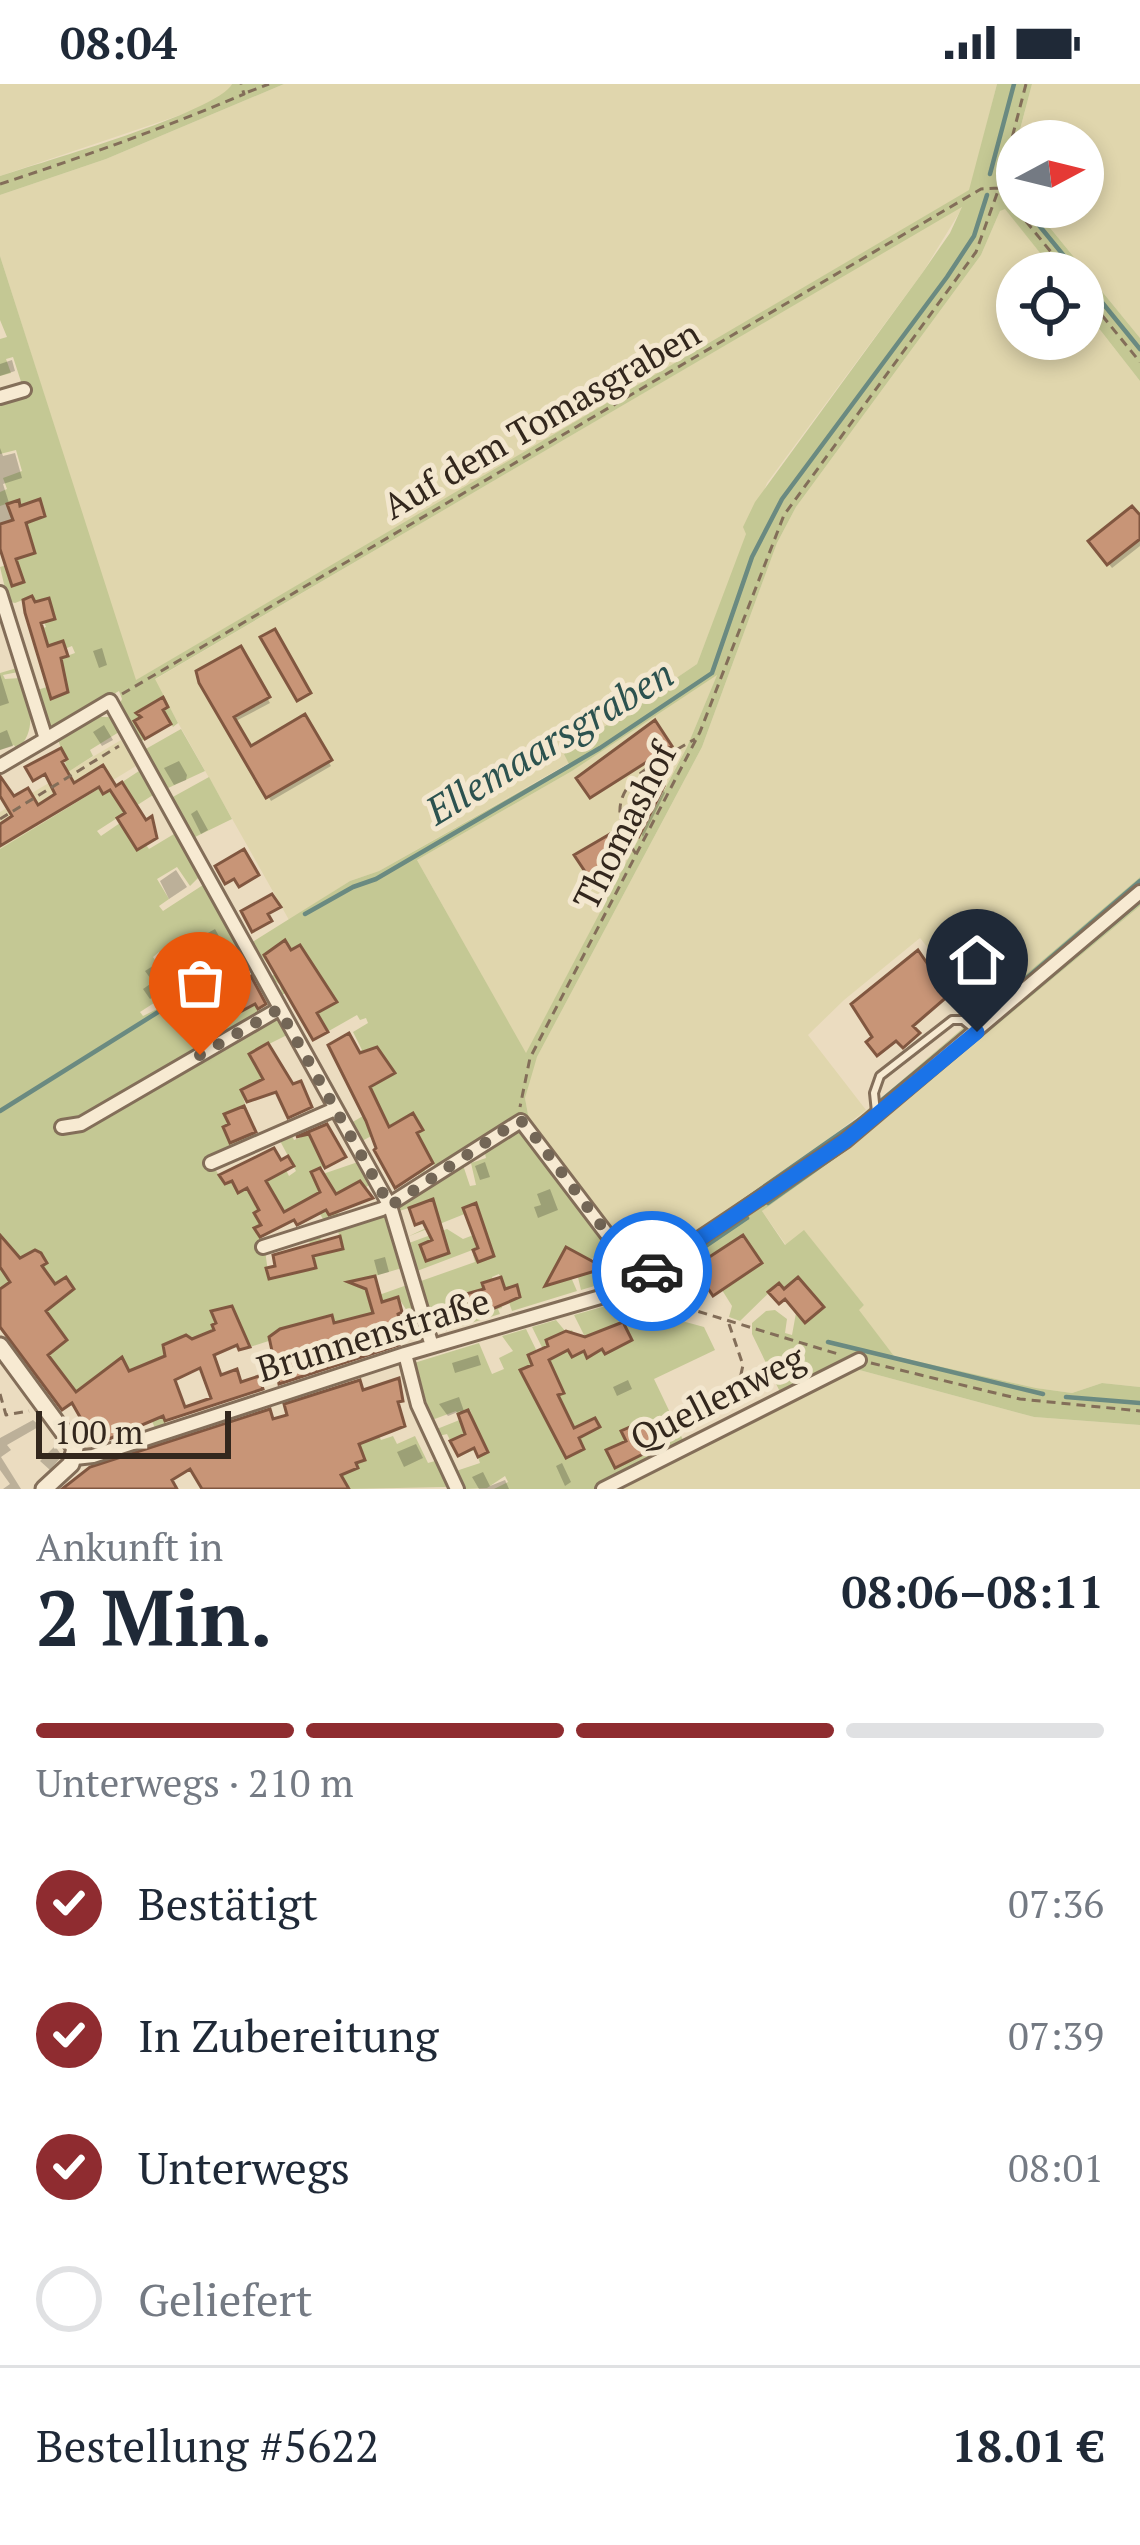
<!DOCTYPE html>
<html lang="de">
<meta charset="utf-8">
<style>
:root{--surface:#fff;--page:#f2f2f3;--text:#1f2937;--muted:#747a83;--line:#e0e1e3;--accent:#8f2c30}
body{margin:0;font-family:"PT Serif",serif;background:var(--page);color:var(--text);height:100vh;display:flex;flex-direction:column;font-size:45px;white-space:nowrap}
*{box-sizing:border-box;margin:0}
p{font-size:39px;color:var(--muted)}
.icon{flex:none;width:66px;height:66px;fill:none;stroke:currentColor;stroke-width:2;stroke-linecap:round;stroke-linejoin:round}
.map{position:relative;height:1405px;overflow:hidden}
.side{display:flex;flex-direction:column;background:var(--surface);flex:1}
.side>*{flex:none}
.needle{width:78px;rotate:83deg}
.fabs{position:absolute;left:996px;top:36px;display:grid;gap:24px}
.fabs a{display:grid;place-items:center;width:108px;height:108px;border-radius:50%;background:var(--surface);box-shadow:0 6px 18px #0003;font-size:60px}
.scale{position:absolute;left:36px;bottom:30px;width:195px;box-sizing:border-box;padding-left:12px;border:6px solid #33271d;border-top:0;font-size:33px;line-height:42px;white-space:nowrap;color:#33271d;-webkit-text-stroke:9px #f3e7cf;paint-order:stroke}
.pin{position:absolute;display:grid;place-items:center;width:102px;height:102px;color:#fff;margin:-123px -51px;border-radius:50% 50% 50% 0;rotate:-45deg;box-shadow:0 0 12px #0007}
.pin .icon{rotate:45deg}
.courier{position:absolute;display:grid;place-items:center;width:120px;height:120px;margin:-60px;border:9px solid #1a73e8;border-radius:50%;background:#fff;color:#222;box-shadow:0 3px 15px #0007}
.headline em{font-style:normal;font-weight:800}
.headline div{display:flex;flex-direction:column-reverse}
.headline{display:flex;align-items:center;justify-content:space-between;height:204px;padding:0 36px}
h1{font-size:78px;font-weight:800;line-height:90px}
.bar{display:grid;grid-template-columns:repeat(4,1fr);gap:18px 12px;align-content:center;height:144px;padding:0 36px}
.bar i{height:15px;border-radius:9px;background:var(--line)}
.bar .current{background:var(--accent)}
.bar p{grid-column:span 4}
.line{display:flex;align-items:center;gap:30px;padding:0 36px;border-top:3px solid var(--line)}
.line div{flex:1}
ol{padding:0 36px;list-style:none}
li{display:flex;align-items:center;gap:36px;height:132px}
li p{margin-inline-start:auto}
li .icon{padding:12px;border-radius:50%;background:var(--accent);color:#fff;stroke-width:4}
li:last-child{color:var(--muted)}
li i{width:66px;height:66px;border:6px solid var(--line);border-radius:50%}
.status{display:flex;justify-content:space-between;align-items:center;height:84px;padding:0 60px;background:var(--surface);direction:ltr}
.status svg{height:33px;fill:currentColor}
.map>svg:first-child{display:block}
.farmland{fill:#e0d6ad}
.green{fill:#c4c894;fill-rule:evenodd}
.shadow{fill:#0003;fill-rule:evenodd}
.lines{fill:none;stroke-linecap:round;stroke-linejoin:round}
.stream{stroke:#6a8a81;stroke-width:4.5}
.building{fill:#c89577;stroke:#815740;stroke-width:3;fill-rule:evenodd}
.service-casing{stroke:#836e59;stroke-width:12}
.minor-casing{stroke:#836e59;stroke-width:18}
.tertiary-casing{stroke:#836e59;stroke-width:21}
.path{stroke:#836e59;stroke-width:3;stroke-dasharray:9 6;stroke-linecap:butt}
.service{stroke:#f7ead2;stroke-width:6}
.minor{stroke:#f7ead2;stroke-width:12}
.tertiary{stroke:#f7ead2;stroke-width:15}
.done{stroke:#736656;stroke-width:12;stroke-dasharray:0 21.6}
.route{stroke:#1a73e8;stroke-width:15}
.labels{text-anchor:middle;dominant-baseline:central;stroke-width:10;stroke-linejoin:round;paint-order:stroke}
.street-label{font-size:36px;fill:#33271d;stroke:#f3e7cf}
.water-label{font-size:39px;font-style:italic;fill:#2c524f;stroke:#f3e7cf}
</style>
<div class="status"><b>08:04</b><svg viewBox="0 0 49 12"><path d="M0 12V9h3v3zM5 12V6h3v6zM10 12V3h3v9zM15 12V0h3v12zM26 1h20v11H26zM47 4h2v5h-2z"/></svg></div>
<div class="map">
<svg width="1140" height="1405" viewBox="0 0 1140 1405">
<rect width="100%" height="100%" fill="#ebdcc0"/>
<path class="farmland" d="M0,0H232L227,10L195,26L0,92Z
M284,0H997L970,106L135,597L0,172V111L106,75Z
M1032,0H1140V254L1033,123H1083V57H1017V103L1008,92Z
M964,121L923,188L767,399L697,580L565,670L569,679L379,787L350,797L289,836L154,596Z
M1005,124L1056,189H1017V255H1083V224L1140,297V793L980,929L920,854L844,916L808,951L866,1026L801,1076L646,1181L635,1179L529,1036L525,1014L529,994L537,973L702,663L777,459L796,423L981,171L1000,127Z
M718,589L687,663L526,970L417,776L572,687Z
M121,656L136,682L0,765V728Z
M1140,821V1303L1102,1299L1072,1309L1036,1304L894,1272L858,1226L864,1221L804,1147L786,1161L762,1127L843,1069Z
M852,1284L1034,1333L1140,1341V1405H611Z"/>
<path class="green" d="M232,0H284L106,75L0,111V92C39,79 218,28 232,0Z
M997,0H1032L1008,91L1017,103V123H1033L1140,254V297L1083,224V189H1056L1005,125L1000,127L981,171L796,423L777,459L702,663L537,973L525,1014L529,1036L535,1046L634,1179L646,1181L846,1044L1140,793V822L843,1069L762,1127L785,1161L804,1146L864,1221L859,1226L894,1272L1036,1304L1072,1309L1102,1299L1140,1303V1341L1034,1333L852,1284L611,1405H494L508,1398L505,1392L487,1404L465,1405L456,1387L480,1379L478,1373L489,1367L486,1362L458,1372L447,1350L439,1352L437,1345L472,1331L470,1326L458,1331L456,1327L432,1336L414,1279L479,1259L492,1290L504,1285L499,1274L513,1267L502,1252L526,1245L546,1286L528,1296L566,1373L584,1364L558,1311L564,1308L532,1243L556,1236L566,1248L572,1246L579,1261L590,1263L574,1231L616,1219L704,1243L715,1266L654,1295L684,1358L781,1310L752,1250V1239L766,1227L775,1226L787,1235L785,1249L792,1251L796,1229L784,1215L789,1210L779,1199L740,1237L729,1233L732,1222L722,1206L762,1179L708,1204L687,1220L661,1211L658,1192L639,1203L629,1190L610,1180L601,1166L591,1176L621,1194L581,1206L577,1189L570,1191L577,1207L512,1227L499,1190L492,1193L502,1224L498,1225L500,1230L461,1242L456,1228L442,1231L447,1247L434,1242L421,1197L475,1178L473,1171L483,1162L417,1187L409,1159L447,1145L463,1155L484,1147L477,1125L407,1153L441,1137L439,1132L415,1141L409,1124L399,1127L398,1123L462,1078L470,1102L476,1101L471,1079L486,1074L484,1065L437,1086L431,1076L422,1080L425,1087L418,1091L410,1078L407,1033L362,1057L351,1039L380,1022L370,1003L389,992L338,979L362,966L353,948L368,939L366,934L360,936L357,931L313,956L303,937L299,901L282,911L280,901L270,893L306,872L301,861L291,866L294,872L272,885L251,859L350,797L379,787L569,680L564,670L697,580L746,450L743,443L755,418L923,188L950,149L962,123L155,595L178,639L173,643L157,617L151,620L153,626L135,638L145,655L140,658L119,622L122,615L119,607L55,644L48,641L37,606L47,603L44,593L57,589L53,577L75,569L72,562L39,575L30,548L46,543L44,538L29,543L25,529L34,518L33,512L15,519L8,517L0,483L17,478L14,469L33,462L30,455L0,463V440L15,435L12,424L20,421L18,416L0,422V408L7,405L3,394L22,387L16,366L0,370V319L25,310L13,273L6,275L11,289L0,292V255L7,253L0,236V172L136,596L969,106ZM717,591L687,663L526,969L417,776L572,687Z
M17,584L18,588L3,591L5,595L20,594C29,621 39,644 17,666L14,661L0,666V589Z
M95,633H110L119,648L90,666L93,672L68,688L58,655Z
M181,645L205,687L166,705L144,666Z
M139,687L153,711L97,747L101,752L120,739L130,754L135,751L142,762L146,761L149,765L174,750L199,793L190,802L177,783L157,795L169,815L159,822L163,827L203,801L238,865L218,878L210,863L199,870L208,885L183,901L159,868L153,873L172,901L171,908L140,928L143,932L195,906L238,877L241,882L236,885L242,897L240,928L255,920L259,931L266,928L269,920L287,951L249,970L263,995L241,1007L256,1054L209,1076L225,1100L232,1097L238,1109L263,1084L270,1095L286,1086L289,1092L296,1087L279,1055L291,1050L294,1056L309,1050L324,1083L312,1087L314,1093L358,1078L370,1100L337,1128L341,1135L326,1140L320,1130L298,1142L289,1127L284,1129L271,1120L255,1129L261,1141L254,1145L264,1159L269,1195L316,1184L308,1152L317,1149L322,1157L318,1158L342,1165L337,1142L381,1129L386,1130L402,1184L365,1195L379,1211L407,1201L414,1225L407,1227L398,1213L386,1216L381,1235L281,1253L250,1263L240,1239L234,1241L230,1233L212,1241L214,1246L193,1258L185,1251L162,1262L165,1272L143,1281L166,1340L155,1344L123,1274L77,1308L58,1286L36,1278L58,1264L39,1231L60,1217L38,1211L43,1187L30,1168L20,1175L15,1194L0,1205V765L100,704L104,710Z
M209,693L232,735L193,754L171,714Z
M379,1352L381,1356L393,1352L397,1360L415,1352L428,1379L435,1377L447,1403L347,1405L338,1387L358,1384L350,1364Z"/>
<path class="shadow" d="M12,276L15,287L0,292V280Z
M0,364L3,372L15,369L22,394L3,400L10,422L19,425L24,439L14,475L21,499L14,501L0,456Z
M1140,436V462L1112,484L1095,462Z
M102,564L107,581L99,584L93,567Z
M240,566L270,619L234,638L250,666L304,634L331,682L271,717L202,598Z
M0,590L9,619L0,622Z
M104,641L113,656L102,662L93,648Z
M7,646L13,662L0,666V649Z
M179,677L187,691L186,696L174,701L164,684Z
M662,704L665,709L643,753L630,729Z
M197,726L208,746L201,750L191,730Z
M609,754L623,776L592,793L578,772Z
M176,786L187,803L169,815L160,797Z
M215,845L221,856L212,861L206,850Z
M917,870L948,914L912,945L918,952L905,963L899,956L879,972L870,959Z
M156,880L170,902L150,915L143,905L153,898L145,887Z
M485,1078L490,1093L480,1096L475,1082Z
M550,1105L558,1126L538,1134L534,1123L541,1121L537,1110Z
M0,1155L20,1178L39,1172L45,1181L40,1184L54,1204L72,1207L44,1229L65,1259L46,1273L76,1312L218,1248L231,1226L247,1264L242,1266L240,1260L212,1272L220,1294L240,1301L258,1296L261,1306L168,1337L166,1331L105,1357L100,1345L94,1352L74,1318L64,1325L0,1237V1209L14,1198L0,1179ZM203,1283L215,1316L184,1327L172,1297Z
M385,1173L389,1188L378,1191L374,1176Z
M373,1196L381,1221L397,1217L401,1248L394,1250L398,1262L283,1300L272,1254L376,1231Z
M478,1271L481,1281L455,1289L452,1279Z
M628,1296L632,1305L617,1312L613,1303Z
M459,1313L465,1330L469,1351L460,1327L448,1332L439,1320Z
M33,1336L40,1342L7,1361L11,1366L1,1373L21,1405H3L10,1400L0,1386V1354Z
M416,1360L423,1374L404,1383L397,1368Z
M55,1362L62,1372L50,1386L40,1377Z
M562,1379L571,1398L565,1402L556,1382Z
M483,1388L490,1402L505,1396L509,1405H479L472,1393Z"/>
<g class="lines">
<path class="stream" d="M990,90L1014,0
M1024,123L1078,189
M1083,195L1140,265
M305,830L353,803L376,795L600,664L712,589L752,473L782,415L947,193L974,152L987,111
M979,935L1140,797
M882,1016L962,950
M0,1027L171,920
M768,1119L846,1064L1140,817
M738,1121L866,1031
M688,1215L664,1208L663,1191L747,1134
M828,1258L1043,1310
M1066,1313L1140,1319"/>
</g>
<path class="building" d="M40,415L45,432L26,439L35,469L16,475L24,498L12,502L0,465V440L13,436L7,420L19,416L20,422Z
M1132,422L1140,431V455L1107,481L1088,457Z
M32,512L35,518L49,514L55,535L41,539L48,562L63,557L68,572L61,574L68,608L51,615L25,529L23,516Z
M275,545L311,609L297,617L260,553Z
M241,562L270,613L234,633L251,662L305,630L332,676L266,714L199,599L196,587Z
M163,613L168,623L163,626L171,640L145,655L134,637L141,633L136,629Z
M655,636L672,662L590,714L576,694Z
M61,664L67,675L62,678L74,699L103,681L116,702L122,698L146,736L152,732L157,754L137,766L117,734L125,729L110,706L103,710L99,703L0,762V740L12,732L0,712V692L14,712L28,704L38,721L55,710L45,690L33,697L25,683Z
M649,688L664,702L639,752L627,729Z
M610,750L624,772L588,792L574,771Z
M244,765L259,791L239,803L234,795L225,800L215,782Z
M272,810L281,823L268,830L272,837L252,848L241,827Z
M285,856L291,866L300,861L337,918L317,929L328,948L313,956L264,871Z
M918,866L949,911L913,942L920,949L903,964L896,957L877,972L866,958L872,953L851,920Z
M251,892L266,920L258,925L255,920L240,928L227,905Z
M349,949L360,969L377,963L395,989L370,1003L389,1043L413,1029L423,1046L417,1049L433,1079L395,1104L374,1066L376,1064L366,1037L328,961Z
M268,959L293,1000L301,997L312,1023L288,1034L276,1008L247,1018L241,1006L263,995L249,970Z
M244,1022L256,1048L230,1059L223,1043L229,1040L224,1030Z
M327,1040L346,1073L325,1084L309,1050L296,1053Z
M274,1064L281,1076L288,1072L294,1082L266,1097L284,1128L320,1108L311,1088L320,1084L336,1110L360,1097L373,1114L329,1131L326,1126L297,1141L294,1136L260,1153L254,1144L261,1141L254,1129L259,1126L247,1104L238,1109L232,1097L225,1100L219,1091Z
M433,1115L449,1169L426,1177L420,1161L432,1156L423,1138L415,1141L409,1124Z
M476,1119L494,1172L478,1178L473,1166L478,1164L463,1124Z
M0,1151L20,1174L35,1166L41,1169L47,1179L42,1182L55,1200L66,1193L74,1205L46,1227L67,1256L48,1271L76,1308L122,1273L129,1287L165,1272L163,1261L186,1251L192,1255L214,1246L212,1241L216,1239L211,1227L232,1222L250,1263L239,1266L237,1261L214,1271L221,1291L237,1285L241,1298L259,1292L263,1305L165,1337L163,1332L102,1358L98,1348L92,1354L72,1319L62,1326L0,1243V1205L10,1198L0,1183ZM200,1284L211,1314L185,1323L175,1296Z
M743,1151L762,1179L713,1212L694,1183Z
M340,1152L343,1165L313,1172L316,1184L269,1195L266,1184L275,1182L273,1171Z
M566,1163L590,1176L605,1184L545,1202Z
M375,1192L382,1218L398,1213L402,1228L398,1230L402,1246L396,1248L399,1261L279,1300L269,1253L280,1245L332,1231L334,1239L373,1229L366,1205L348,1198Z
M501,1193L505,1205L517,1201L520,1213L446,1245L442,1231L470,1222L466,1210L484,1205L482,1199Z
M798,1193L824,1223L805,1239L785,1215L779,1220L768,1208L779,1199L784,1205Z
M623,1238L632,1256L605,1270L602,1265L587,1274L584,1267L572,1273L568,1266L549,1276L564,1309L558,1311L574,1344L595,1334L600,1343L579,1354L584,1365L566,1374L520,1286L532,1281L528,1271L548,1262L546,1256L566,1247L585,1253Z
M399,1294L403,1317L398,1318L405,1342L359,1360L365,1376L356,1379L358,1384L341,1391L349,1405H202L190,1385L172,1396L177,1405H62L90,1383L270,1325L273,1335L287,1331L284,1320L360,1296L363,1306Z
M468,1326L488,1368L478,1373L474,1364L458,1372L450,1357L465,1350L458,1330Z
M655,1338L665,1359L615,1384L606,1366L626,1357L621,1347L639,1339L641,1344Z"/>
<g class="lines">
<defs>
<path id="service" d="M876,1028L874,1009L880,992L952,936H963L974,945"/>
<path id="minor" d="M0,313L24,306
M0,509L46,655L0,682
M46,655L110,617L390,1122L432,1262
M62,1043L81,1040L279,925
M211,1079L335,1025
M263,1163L382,1125L521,1037L641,1195
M405,1270L418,1321L457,1405
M75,1374L93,1372L405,1270L621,1207L845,1057L1140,808
M603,1405L859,1276"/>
<path id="tertiary" d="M0,1262L75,1364L71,1380L44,1405"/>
</defs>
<use href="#service" class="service-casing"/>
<use href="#minor" class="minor-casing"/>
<use href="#tertiary" class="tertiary-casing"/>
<path class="path" d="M1026,0L999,104L1068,189
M248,8L269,0
M0,100C83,73 164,44 244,10L241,0
M1083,208L1140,278
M122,610L981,105L999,104L976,168L784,431L700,648L530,974L520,1023
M0,735L119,662
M636,770C593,706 644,685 695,655
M641,1210L838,1270
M729,1240L743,1281L734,1323
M871,1279L1020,1315L1140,1327
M0,1310L6,1331L29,1327"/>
<use href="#service" class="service"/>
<use href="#minor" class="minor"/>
<use href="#tertiary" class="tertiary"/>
</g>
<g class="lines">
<path class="done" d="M200,971L279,925L390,1122L518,1037L524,1038L641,1195L652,1187"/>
<path class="route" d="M652,1187L845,1057L977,948"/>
</g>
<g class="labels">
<g class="street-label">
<text transform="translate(541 335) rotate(-30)">Auf dem Tomasgraben</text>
<text transform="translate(624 742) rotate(-63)">Thomashof</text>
<text transform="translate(373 1250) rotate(-17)">Brunnenstraße</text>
<text transform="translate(717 1313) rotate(-27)">Quellenweg</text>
</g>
<g class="water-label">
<text transform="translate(549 657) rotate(-31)">Ellemaarsgraben</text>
</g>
</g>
</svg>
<div class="fabs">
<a><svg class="needle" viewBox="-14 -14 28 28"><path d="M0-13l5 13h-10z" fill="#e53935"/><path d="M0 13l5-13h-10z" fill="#747a83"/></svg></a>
<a><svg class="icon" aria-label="locate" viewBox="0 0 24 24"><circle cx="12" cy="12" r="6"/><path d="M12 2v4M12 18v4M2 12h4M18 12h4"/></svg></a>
</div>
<div class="scale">100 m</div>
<div class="pin" style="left:200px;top:971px;background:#ea580c"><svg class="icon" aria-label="bag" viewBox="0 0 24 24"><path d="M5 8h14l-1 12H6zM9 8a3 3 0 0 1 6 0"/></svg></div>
<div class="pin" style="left:977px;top:948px;background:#1f2937"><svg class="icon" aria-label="home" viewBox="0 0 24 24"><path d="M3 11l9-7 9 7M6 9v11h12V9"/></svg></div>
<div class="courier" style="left:652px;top:1187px"><svg class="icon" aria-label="car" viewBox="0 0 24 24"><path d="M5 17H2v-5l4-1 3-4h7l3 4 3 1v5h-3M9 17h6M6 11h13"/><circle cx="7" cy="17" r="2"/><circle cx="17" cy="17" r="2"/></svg></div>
</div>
<section class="side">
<div class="headline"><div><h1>2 Min.</h1><p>Ankunft in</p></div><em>08:06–08:11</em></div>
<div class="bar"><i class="current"></i><i class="current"></i><i class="current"></i><i></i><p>Unterwegs · 210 m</p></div>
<ol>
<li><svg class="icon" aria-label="check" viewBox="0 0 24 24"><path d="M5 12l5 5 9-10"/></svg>Bestätigt<p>07:36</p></li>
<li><svg class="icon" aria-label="check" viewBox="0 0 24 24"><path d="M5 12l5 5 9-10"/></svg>In Zubereitung<p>07:39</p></li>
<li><svg class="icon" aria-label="check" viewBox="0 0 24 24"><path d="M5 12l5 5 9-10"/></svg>Unterwegs<p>08:01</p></li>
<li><i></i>Geliefert</li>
</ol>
<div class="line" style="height:156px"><div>Bestellung #5622</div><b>18.01 €</b></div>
</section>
